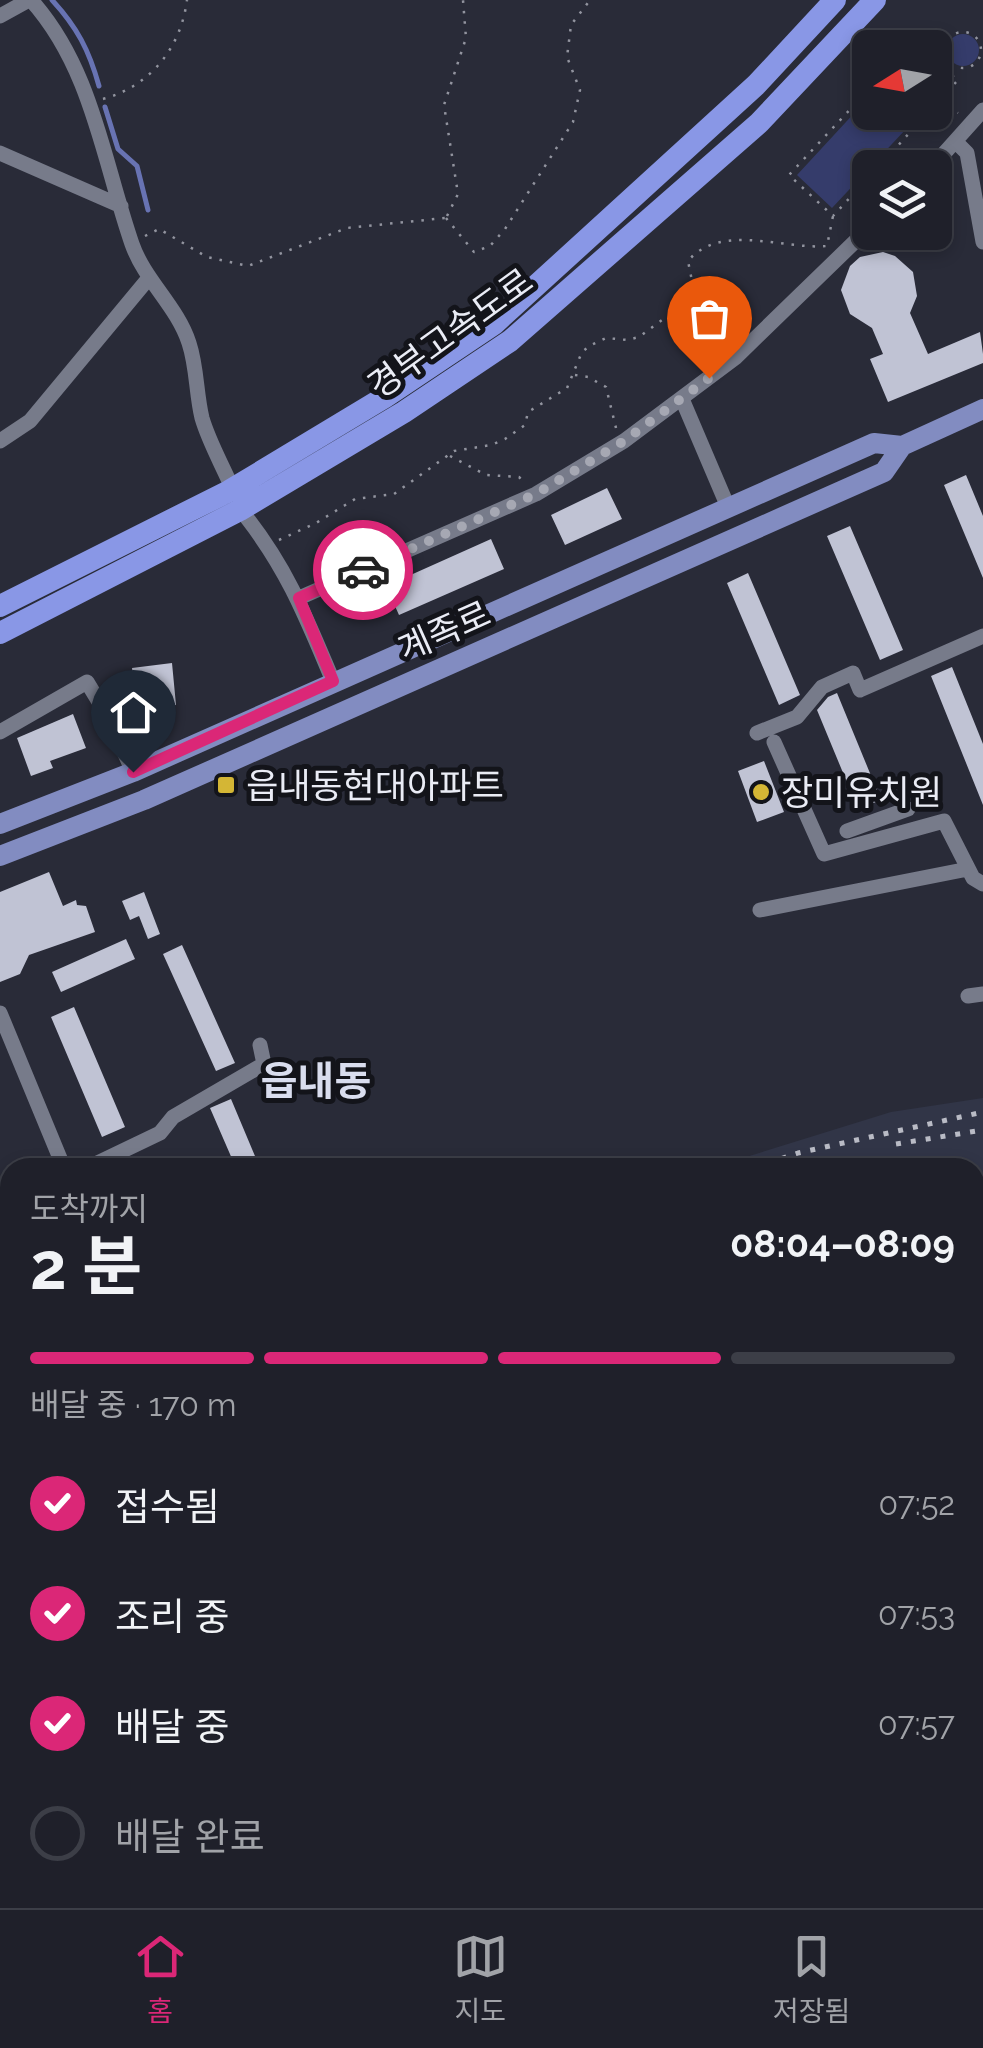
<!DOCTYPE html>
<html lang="ko">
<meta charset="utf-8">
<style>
:root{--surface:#1f202a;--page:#272832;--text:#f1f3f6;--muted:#a1a3a8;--line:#3c3e47;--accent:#db2777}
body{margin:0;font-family:Raleway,"Noto Sans KR",sans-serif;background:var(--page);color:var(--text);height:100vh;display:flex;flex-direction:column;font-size:38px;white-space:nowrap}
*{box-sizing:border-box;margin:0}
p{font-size:32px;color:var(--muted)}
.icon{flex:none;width:55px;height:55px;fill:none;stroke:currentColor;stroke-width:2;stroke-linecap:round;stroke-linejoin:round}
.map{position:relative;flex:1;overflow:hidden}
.panel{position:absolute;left:0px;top:1158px;width:985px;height:752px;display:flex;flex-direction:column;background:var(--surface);border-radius:30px 30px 0 0;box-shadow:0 5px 15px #0003,0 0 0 2px var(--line)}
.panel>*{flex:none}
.needle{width:65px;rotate:259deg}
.controls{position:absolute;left:852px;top:30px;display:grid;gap:20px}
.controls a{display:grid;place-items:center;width:100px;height:100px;border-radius:15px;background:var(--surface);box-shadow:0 5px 15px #0003,0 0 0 2px var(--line);font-size:50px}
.pin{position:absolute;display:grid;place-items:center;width:85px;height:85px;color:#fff;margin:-102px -42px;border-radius:50% 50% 50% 0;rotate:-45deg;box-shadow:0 0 10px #0007}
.pin .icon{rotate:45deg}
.courier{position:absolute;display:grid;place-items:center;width:100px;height:100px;margin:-50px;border:8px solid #db2777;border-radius:50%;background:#fff;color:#222;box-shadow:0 2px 12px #0007}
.head em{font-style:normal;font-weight:700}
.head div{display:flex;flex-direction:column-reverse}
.head{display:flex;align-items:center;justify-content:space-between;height:170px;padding:0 30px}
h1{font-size:65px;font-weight:700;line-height:75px}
.bar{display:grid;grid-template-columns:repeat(4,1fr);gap:15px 10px;align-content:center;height:120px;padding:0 30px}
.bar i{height:12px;border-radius:8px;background:var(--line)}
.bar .current{background:var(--accent)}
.bar p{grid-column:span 4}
ol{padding:0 30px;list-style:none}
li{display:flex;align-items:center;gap:30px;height:110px}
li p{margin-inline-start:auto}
li .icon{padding:10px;border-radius:50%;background:var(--accent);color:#fff;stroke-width:4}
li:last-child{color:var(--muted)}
li i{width:55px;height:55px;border:5px solid var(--line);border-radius:50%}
.tab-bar{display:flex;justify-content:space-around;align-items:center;height:140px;border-top:2px solid var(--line);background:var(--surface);font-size:28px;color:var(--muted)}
.tab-bar a{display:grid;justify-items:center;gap:5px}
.tab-bar .current{color:var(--accent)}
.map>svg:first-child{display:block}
.built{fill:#313547}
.green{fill:#353c6b}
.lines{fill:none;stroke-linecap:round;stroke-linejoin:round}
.stream{stroke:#6873b3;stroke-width:5}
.building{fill:#c0c3d4}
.path{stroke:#92949f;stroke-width:2.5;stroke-dasharray:2.5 8;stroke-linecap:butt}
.minor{stroke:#777b8a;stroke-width:15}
.major{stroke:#828cc1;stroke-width:20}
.highway{stroke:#8997e6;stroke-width:22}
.rail{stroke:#b9bbc5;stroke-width:5;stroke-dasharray:5 10;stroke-linecap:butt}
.done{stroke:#a6a8b3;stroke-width:10;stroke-dasharray:0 18}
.route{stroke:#db2777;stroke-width:12}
.poi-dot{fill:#d4b635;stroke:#13141a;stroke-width:4}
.labels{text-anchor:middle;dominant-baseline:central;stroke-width:10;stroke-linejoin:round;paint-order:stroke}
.street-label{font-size:35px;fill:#eaecf5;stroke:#13141a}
.poi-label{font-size:35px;fill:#eaecf5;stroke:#13141a;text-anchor:start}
.quarter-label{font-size:40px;font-weight:bold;fill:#d9ddee;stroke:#13141a}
</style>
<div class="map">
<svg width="983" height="1908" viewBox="0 0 983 1908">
<rect width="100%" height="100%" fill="#292b38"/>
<path class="built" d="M983,1098V1457H975V1168L714,1167L891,1112Z"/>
<path class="green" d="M947 50a16 16 0 1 1 32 0a16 16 0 1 1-32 0Z
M870,96V112L921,113L832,208L797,175Z"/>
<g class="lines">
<path class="stream" d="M52,0C77,27 89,50 99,86
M105,107L118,149L137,166L148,210"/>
</g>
<path class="building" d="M883,252L895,256L913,272L917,296L910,313L928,354L980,332L983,354V363L888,402L870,359L883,354L872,328L850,314L841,290L850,266L860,257Z
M966,475L983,516V578L944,485Z
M607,488L622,519L565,545L551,515Z
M850,526L903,650L880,660L827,536Z
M491,539L504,569L399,615L386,586Z
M748,573L800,695L779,705L727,583Z
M172,663L176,705L151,708L152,712L138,714L132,668Z
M952,667L983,744V805L931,676Z
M837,693L881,800L858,809L817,710L828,697Z
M73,714L86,748L50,761L53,768L31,776L17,738Z
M764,761L784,812L757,822L738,771Z
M49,872L63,906L76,900L77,905L86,906L95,932L29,955L20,974L0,982V892Z
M144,892L160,934L148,939L139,916L130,920L122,901Z
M126,939L135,959L61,992L52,972Z
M182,945L235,1063L216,1071L163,954Z
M74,1007L125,1127L102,1137L51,1017Z
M231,1099L260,1168H236L210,1108Z"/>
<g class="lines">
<path class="path" d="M945 50a18 18 0 1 1 36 0a18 18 0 1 1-36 0Z
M935,63L958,80L935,105
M870,88L789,175L833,216L870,176
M103,99C151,86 181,47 187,0
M939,103L958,113
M878,168L928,112
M447,216L458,194L444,105L466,38L463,0
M446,218L474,252L490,246L505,229L573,122L580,90L567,57L571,25L590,0
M145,236L159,229L207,257L248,266L347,228L445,218
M575,375L588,377L606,387L616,428
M450,456L486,475L519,477L524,482
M279,540L316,523L355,499L394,494L454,451L491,445L505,439L525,425L528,412L567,388L582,352L591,345L606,338L627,340L639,337L662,320L681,313L694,291L688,261C721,222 783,250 827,246L833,216"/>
<path class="minor" d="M31,0C92,68 103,160 132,244C145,281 177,306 189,343C197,367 196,393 202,418C208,439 220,461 229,481
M0,16L29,0
M957,143L967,153L983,242
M0,153L121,206
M931,168L983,110
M682,399L728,507
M0,441L30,421L148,279
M247,518C289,572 307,620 333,681
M299,598L536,494L624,441L735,358L870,227
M0,732L87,682L110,720L133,772
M757,733L797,717L822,687L853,673L860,690L983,636
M774,742L824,854L944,821L973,878L983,884
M847,831L908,809
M760,910L968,869
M968,996L983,994
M0,1013L64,1168
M87,1168L160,1133L173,1117L264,1064L260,1045
M0,1448L10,1441
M975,1481H983
M74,1900L83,1908
M967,1900L972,1908
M0,1904L21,1900
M173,1908L176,1900
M317,1908L320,1900
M548,1908V1900
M835,1908L836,1900"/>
<path class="major" d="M0,824L133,772L874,443L902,446L983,409
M0,856L144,800L884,472L902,446
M0,1650L10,1660
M0,1685L10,1695
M975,1852L983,1856"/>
<path class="highway" d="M0,606L229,491L385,397L494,324L756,85L835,0
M0,633L240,510L404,412L510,341L759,123L875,0"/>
<path class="rail" d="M896,1144L983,1130
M753,1168L798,1153L983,1112
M975,1438H983
M0,1655L10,1643
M0,1740L10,1726
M0,1794L10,1782
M0,1847L10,1835"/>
</g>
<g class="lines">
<path class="done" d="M363,570L536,494L624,441L709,378"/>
<path class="route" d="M133,772L333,681L299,598L363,570"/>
</g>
<g class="poi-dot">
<rect x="216" y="775" width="20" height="20" rx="5"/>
<circle cx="761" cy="792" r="10"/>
</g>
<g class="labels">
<g class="street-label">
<text transform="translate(450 333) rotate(-36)">경부고속도로</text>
<text transform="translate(444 631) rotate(-24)">계족로</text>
</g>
<g class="poi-label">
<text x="246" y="785">읍내동현대아파트</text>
<text x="781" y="792">장미유치원</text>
</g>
<g class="quarter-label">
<text x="316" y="1080">읍내동</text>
</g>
</g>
</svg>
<div class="controls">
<a><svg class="needle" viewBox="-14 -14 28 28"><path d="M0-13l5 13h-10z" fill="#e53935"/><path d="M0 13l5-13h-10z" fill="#a1a3a8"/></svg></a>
<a><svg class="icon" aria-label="layers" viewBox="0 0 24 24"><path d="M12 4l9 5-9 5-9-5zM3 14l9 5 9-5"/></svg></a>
</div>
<div class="pin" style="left:709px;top:378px;background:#ea580c"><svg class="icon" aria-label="bag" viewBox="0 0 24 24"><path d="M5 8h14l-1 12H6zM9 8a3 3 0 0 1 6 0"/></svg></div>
<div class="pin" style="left:133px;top:772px;background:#1f2937"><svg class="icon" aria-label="home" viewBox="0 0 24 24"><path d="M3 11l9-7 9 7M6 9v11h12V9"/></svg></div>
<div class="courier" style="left:363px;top:570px"><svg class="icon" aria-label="car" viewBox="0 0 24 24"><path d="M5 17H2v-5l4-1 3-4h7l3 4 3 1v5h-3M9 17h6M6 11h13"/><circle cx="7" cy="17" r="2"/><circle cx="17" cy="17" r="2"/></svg></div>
<section class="panel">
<div class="head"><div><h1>2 분</h1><p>도착까지</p></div><em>08:04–08:09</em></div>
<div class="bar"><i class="current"></i><i class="current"></i><i class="current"></i><i></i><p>배달 중 · 170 m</p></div>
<ol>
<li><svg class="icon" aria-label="check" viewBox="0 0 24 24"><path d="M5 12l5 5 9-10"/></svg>접수됨<p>07:52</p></li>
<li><svg class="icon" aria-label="check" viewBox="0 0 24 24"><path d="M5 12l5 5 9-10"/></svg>조리 중<p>07:53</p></li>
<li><svg class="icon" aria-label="check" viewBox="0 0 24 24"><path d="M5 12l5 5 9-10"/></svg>배달 중<p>07:57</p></li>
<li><i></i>배달 완료</li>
</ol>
</section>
</div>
<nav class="tab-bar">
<a class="current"><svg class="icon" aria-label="home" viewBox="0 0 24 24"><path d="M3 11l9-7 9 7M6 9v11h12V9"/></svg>홈</a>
<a><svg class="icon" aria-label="map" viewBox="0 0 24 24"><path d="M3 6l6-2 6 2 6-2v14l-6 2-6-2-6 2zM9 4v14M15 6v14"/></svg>지도</a>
<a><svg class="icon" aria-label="saved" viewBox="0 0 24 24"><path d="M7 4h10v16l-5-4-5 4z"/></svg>저장됨</a>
</nav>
